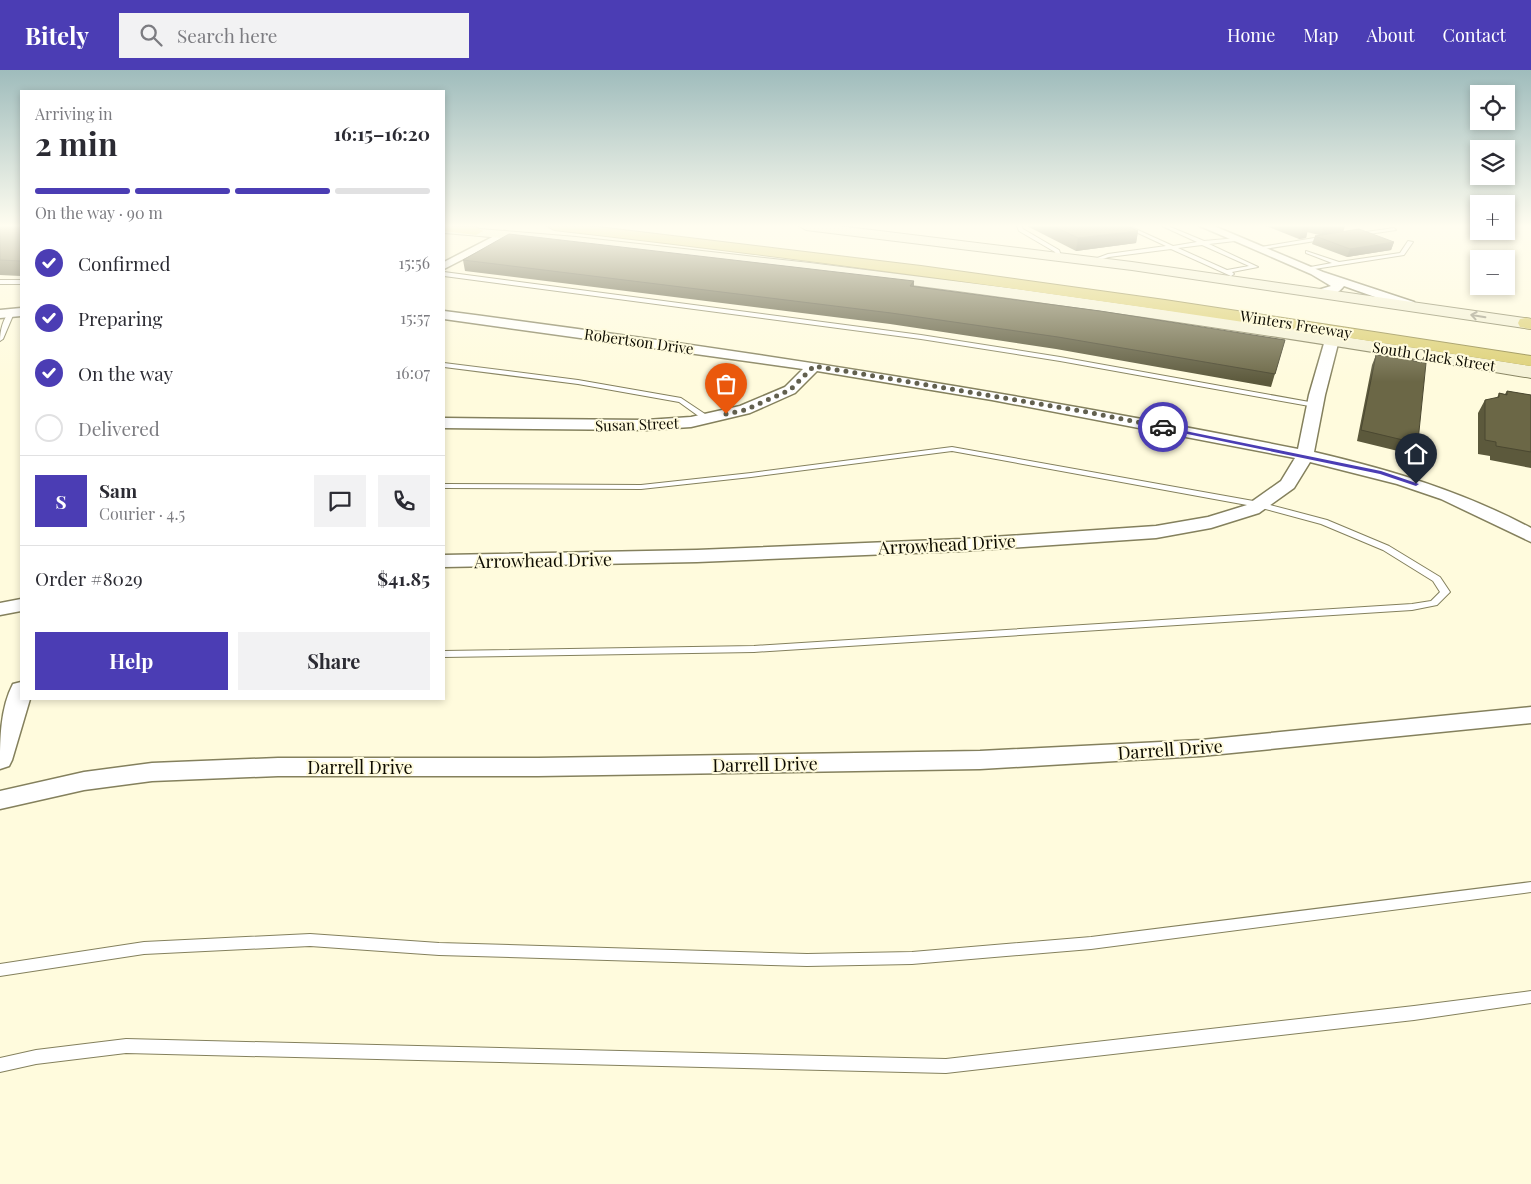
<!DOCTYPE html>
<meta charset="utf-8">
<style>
:root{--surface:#fff;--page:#f2f2f3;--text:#2b2b33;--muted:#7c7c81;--line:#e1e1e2;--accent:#4b3db4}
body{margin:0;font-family:"Playfair Display",serif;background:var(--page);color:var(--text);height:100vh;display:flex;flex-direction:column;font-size:19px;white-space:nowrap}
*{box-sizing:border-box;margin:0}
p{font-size:16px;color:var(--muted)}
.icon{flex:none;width:28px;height:28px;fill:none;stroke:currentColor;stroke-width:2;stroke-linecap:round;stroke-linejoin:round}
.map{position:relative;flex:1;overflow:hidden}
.details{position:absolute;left:20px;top:20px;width:425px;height:610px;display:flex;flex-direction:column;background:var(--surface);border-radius:0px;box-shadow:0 2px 8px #0003}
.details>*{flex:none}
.tools{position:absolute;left:1470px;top:15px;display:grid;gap:10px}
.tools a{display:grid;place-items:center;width:45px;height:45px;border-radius:0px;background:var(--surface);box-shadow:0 2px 8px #0003;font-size:25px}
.pin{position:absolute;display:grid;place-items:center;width:42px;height:42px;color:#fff;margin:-51px -21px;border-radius:50% 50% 50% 0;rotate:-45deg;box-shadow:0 0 5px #0007}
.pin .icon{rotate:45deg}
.courier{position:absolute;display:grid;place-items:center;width:50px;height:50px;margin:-25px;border:4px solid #4b3db4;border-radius:50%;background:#fff;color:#222;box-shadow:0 1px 6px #0007}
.head em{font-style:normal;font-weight:700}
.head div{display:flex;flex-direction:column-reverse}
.head{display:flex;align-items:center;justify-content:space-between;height:85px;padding:0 15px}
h1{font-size:32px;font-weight:700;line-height:38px}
.bar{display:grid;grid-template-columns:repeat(4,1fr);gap:8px 5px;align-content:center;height:60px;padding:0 15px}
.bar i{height:6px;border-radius:4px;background:var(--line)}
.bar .active{background:var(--accent)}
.bar p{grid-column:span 4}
.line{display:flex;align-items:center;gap:12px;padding:0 15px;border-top:1px solid var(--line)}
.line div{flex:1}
.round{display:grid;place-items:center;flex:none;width:52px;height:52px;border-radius:0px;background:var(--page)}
ol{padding:0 15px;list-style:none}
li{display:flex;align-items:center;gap:15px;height:55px}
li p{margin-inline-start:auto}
li .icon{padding:5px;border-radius:50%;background:var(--accent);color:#fff;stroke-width:4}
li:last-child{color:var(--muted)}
li i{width:28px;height:28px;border:2px solid var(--line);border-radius:50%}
.primary-button{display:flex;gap:10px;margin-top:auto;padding:10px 15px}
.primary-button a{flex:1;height:58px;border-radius:0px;background:var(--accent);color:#fff;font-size:20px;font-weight:700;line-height:58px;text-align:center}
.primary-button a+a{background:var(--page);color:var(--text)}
header{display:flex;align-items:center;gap:30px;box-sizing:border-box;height:70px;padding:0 25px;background:var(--accent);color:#fff}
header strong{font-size:24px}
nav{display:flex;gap:28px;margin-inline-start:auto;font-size:18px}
.search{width:350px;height:45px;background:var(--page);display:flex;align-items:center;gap:12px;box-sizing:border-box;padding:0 18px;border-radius:0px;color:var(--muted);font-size:19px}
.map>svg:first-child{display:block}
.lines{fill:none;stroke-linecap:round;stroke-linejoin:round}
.lane-casing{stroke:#84805d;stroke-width:2}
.street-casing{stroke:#84805d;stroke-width:3}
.secondary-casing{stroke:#84805d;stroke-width:2}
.highway-casing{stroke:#948b4b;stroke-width:2}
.lane{fill:#fff;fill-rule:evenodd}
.street{fill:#fff;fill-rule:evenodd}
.secondary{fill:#f4f1d5;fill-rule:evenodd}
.highway{fill:#dccf73;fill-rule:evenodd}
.wall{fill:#5c593c}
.shaded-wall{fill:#4b4831}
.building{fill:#6b6746;stroke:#4b4831}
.oneway{stroke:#989581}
.route{fill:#4b3db4}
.done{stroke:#62604f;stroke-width:5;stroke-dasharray:0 9}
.labels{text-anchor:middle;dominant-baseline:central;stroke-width:4;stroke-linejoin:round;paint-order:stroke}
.far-street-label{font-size:15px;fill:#0e0c02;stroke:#fffbdd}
.street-label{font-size:18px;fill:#0e0c02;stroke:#fffbdd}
</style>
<header>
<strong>Bitely</strong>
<div class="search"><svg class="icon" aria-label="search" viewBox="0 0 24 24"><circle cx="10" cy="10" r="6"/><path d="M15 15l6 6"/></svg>Search here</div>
<nav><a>Home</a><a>Map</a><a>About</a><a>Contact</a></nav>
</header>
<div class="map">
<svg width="1531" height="1114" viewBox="0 0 1531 1114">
<rect width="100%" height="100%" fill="#fffbdd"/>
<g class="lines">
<defs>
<path id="lane" d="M1017,156H1021L1023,159L1059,180L1062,188H1058L1055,182L1019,161Z
M1123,156H1129L1173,176L1197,172L1162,156H1168L1204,171L1237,168L1235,171L1209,174L1258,197L1232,202L1234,204L1231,206L1171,179L1109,187L1092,192V190L1108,184L1166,176ZM1202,175L1249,196L1227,200L1178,178Z
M1394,158L1396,160L1355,166L1352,164Z
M1326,166L1328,169L1258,180L1255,178Z
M1408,171L1413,172L1404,185L1308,200L1305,198L1332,193L1306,183V181L1339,192L1400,183Z
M444,202L921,265L1060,287L1315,333L1319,335L1315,337L1060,291L921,269L444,206Z
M0,210H21V214H0Z
M11,241L14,243L3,269L0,271C0,261 3,247 11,241Z
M444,293L578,310L681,328L711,348L710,350H704L679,332L578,314L444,297Z
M952,377L1259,432L1327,450L1389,476L1440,507L1450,522L1437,535L1412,540L754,582L444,587V581L754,576L1412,534L1431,531L1440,522L1433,511L1383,480L1321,454L1258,437L952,381L751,407L641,419L444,418V414L641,415L751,403Z
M1531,812V822L1091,879L912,894L807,896L439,885L310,876L144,884L0,906V894L144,872L310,864L439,873L807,884L912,882L1091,867Z
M1531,921V933L1414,950L946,1003L126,983L36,994L0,1002V988L36,980L126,969L946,989L1414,936Z"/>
<path id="street" d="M1200,156H1214L1323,202L1414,232L1416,235L1414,238H1406L1344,216C1338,224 1328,228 1318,226L1316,223L1318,220L1331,216L1311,204Z
M504,161L508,162L509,164L508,166L444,199V192Z
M21,238V246L0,248V240Z
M444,241C730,278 1015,322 1298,379L1309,325L1325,270L1332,266L1339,270L1325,325L1314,382C1391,400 1461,421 1531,458V472L1441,429L1397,414L1310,392L1294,418L1259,443L1211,458L1156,468L962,481L697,492L444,497V485L697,480L962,469L1156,456L1208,447L1247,435L1281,411L1295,388L992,330L817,301L795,323L750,343L691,357L646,360L444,358V348L646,350L691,347L740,336L785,317L803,299L444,249Z
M21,529V541L0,545V533Z
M21,612V629H30L12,690L9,696L0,699C0,670 0,639 13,614Z
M1531,637V653L1201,686L980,699L538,706H278L152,711L84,720L0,739V721L84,702L152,693L278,688H538L980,681L1201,670Z"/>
<path id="secondary" d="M444,156L576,167L810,193L1017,219L1223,248L1531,296V308C1246,260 961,218 674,187C598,178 521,169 444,163Z
M799,156H839L1132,192L1531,249V259L1132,200L806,160Z"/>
<path id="highway" d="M444,156L476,157L483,161L476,165L444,161Z
M547,156H590L921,196L1165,230L1531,286V296C1206,245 881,197 554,160Z
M1526,248L1531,249V259L1520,257L1518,253L1520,249Z"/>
</defs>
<use href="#lane" class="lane-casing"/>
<use href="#street" class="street-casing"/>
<use href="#secondary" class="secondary-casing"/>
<use href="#highway" class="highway-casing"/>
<use href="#lane" class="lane"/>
<use href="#street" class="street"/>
<use href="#secondary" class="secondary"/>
<use href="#highway" class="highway"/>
</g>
<path class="wall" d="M0,156H21V206L0,205Z
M1027,156H1128L1138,161L1136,173L1076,181Z
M1266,156H1345L1343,162L1394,172L1391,180L1347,187L1312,174L1315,166L1319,165L1307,162L1306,168L1299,169Z
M463,190L914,211V216L1285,270L1271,317L1056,279L890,254L465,201Z
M1376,285L1418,371L1413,382L1399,379L1398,381L1357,371L1372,295Z
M1507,321L1531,325V398L1490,390V386L1478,384V343L1485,330L1497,328L1499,323L1505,324Z"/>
<path class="shaded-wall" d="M1309,156L1306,168L1299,169L1303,157Z
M1324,156H1345L1343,163L1321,166Z
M1138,161L1136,173L1076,181L1078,168Z
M1394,172L1391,180L1347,187L1350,179Z"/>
<path class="building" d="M0,156H21V191L0,190Z
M1053,156H1128L1138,161L1078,168Z
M1359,159L1394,172L1350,179L1315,166Z
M509,164L914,211L910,216L1100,241L1285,270L1275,304L1058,267L891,243L463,190Z
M1376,285L1413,289V291L1426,293L1418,371L1403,368V370L1361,360Z
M1507,321L1531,325V382L1496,376V372L1485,370V330L1499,327V323L1507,325Z"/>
<defs><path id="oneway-shaft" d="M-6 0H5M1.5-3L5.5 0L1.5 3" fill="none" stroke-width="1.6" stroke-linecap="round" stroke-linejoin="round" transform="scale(1.25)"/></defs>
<use class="oneway" href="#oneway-shaft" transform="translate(1478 246) rotate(-171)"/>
<linearGradient id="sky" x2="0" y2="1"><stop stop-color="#9fbcbc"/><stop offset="0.5" stop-color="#fffdf0"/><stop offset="1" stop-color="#fffdf0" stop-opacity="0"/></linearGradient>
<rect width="1531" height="312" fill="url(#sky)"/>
<path class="route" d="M1161,356L1381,401L1419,414L1416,416L1380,404L1163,359Z"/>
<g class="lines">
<path class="done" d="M726,344L745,340L790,320L814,296L1076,340L1163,357"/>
</g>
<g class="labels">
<g class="far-street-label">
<text transform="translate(1296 254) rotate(9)">Winters Freeway</text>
<text transform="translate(639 271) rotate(8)">Robertson Drive</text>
<text transform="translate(1434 286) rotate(9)">South Clack Street</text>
<text transform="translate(637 354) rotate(-2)">Susan Street</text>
</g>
<g class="street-label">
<text transform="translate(947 474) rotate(-3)">Arrowhead Drive</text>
<text transform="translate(543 490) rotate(-1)">Arrowhead Drive</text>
<text transform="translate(1170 679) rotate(-4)">Darrell Drive</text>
<text transform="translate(765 694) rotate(-1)">Darrell Drive</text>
<text x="360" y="697">Darrell Drive</text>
</g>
</g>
</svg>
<div class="tools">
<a><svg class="icon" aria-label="locate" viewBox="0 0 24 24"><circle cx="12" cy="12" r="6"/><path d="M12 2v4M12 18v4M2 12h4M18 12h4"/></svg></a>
<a><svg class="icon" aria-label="layers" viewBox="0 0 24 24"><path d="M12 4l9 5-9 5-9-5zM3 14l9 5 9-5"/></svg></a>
<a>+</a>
<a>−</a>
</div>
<div class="pin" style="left:726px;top:344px;background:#ea580c"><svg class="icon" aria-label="bag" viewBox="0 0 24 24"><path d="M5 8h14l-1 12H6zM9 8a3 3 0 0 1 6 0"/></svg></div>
<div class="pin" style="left:1416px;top:414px;background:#1f2937"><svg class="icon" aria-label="home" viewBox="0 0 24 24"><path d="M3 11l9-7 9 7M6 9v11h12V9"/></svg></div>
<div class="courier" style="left:1163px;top:357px"><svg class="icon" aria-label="car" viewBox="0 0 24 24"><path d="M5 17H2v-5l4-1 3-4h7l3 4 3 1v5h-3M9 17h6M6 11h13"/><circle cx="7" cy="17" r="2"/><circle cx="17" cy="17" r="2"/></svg></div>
<section class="details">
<div class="head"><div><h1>2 min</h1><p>Arriving in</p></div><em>16:15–16:20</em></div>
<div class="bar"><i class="active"></i><i class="active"></i><i class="active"></i><i></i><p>On the way · 90 m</p></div>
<ol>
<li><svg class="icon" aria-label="check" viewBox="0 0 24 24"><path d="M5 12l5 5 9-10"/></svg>Confirmed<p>15:56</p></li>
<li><svg class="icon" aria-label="check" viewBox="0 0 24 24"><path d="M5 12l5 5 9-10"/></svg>Preparing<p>15:57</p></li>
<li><svg class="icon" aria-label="check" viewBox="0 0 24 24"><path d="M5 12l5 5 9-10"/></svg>On the way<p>16:07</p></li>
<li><i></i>Delivered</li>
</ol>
<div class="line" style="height:90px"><b class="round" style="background:var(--accent);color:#fff">S</b><div><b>Sam</b><p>Courier · 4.5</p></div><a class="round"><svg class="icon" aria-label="chat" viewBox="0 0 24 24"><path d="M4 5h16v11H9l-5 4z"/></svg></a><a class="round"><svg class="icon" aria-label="phone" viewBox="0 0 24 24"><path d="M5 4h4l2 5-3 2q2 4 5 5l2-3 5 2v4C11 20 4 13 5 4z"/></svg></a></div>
<div class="line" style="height:65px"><div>Order #8029</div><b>$41.85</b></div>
<div class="primary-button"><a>Help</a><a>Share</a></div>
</section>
</div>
